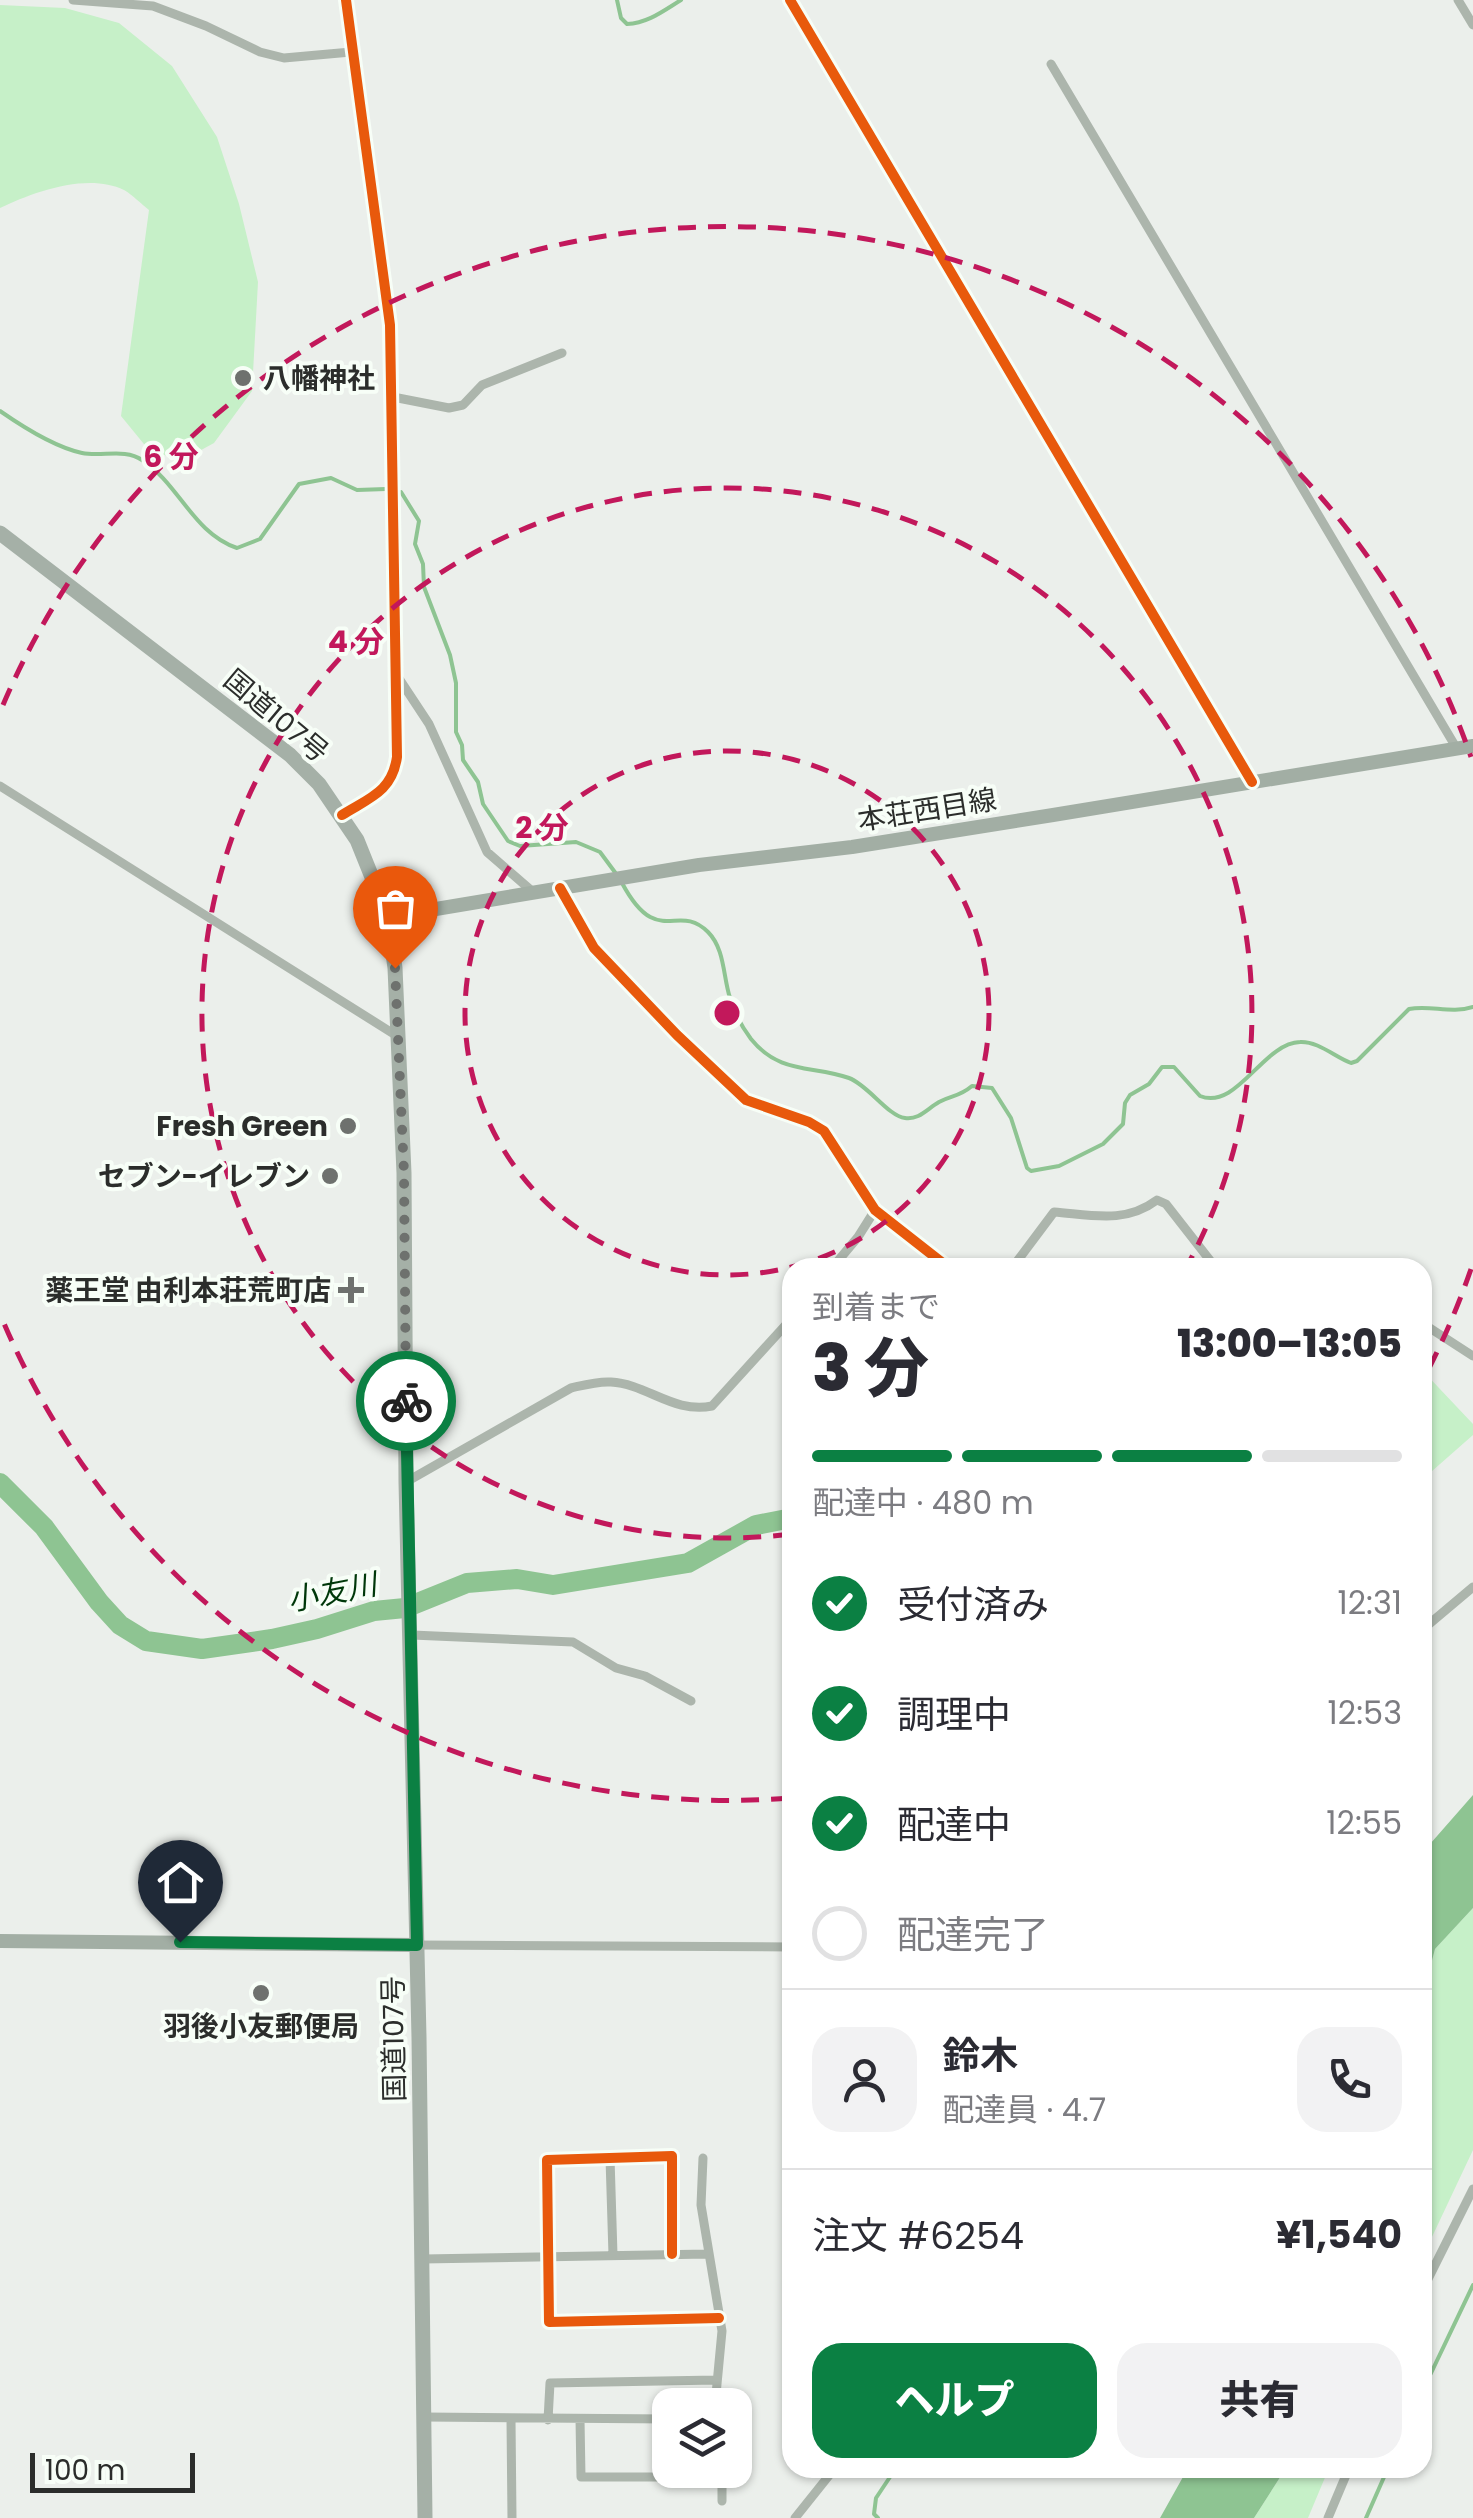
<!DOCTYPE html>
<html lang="ja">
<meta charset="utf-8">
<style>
:root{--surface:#fff;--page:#f2f2f3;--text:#2b2b33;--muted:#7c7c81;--line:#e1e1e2;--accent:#0b8043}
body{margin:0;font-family:Poppins,"Noto Sans JP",sans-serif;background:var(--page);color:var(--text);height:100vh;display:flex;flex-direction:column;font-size:38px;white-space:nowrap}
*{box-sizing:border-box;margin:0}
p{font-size:32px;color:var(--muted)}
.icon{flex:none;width:55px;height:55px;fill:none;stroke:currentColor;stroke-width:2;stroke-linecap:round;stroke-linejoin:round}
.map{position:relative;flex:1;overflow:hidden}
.details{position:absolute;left:782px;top:1258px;width:650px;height:1220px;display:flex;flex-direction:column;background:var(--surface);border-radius:30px;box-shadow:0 2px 8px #0004}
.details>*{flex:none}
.fabs{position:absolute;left:652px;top:2388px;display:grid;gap:20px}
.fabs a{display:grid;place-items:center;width:100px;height:100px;border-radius:20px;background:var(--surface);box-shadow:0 2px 8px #0004;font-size:50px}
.scale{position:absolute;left:30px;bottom:25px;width:165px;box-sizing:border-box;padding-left:10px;border:5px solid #2b2d2b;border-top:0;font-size:28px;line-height:35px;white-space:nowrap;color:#2b2d2b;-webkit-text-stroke:8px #f7fef7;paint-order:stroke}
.pin{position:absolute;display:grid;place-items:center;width:85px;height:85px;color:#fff;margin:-102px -42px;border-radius:50% 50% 50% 0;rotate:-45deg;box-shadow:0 0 10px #0007}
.pin .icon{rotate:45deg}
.courier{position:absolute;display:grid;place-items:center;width:100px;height:100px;margin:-50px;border:8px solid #0b8043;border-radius:50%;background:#fff;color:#222;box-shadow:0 2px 12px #0007}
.summary em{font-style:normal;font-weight:800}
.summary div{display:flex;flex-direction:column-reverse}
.summary{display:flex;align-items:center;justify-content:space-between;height:170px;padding:0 30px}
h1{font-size:65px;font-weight:800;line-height:75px}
.bar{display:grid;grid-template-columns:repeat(4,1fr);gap:15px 10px;align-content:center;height:120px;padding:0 30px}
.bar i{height:12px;border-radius:8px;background:var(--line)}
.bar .selected{background:var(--accent)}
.bar p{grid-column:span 4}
.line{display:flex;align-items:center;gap:25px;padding:0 30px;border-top:2px solid var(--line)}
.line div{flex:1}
.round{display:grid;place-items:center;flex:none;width:105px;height:105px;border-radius:30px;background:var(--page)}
ol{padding:0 30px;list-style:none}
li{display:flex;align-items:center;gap:30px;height:110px}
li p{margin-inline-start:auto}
li .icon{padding:10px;border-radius:50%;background:var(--accent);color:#fff;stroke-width:4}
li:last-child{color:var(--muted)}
li i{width:55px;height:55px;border:5px solid var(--line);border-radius:50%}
.button{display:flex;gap:20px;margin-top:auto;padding:20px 30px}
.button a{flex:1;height:115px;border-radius:30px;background:var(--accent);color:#fff;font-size:40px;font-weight:800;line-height:115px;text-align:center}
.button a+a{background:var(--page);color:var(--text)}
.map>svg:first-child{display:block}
.green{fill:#c6f0c8}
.water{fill:#8ec492}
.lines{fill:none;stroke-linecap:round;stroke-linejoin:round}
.stream{stroke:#8ec492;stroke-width:4}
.river{stroke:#8ec492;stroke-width:20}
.street{stroke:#acb5ac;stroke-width:9}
.primary{stroke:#a2aea4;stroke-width:14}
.highway{stroke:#a5b0a7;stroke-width:15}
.cycleway-casing{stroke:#f7fef7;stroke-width:16}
.cycleway{stroke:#e8590c;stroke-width:10}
.done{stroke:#6e716e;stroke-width:10;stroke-dasharray:0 18}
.route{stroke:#0b8043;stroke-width:12}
.ring{fill:none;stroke:#c2185b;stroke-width:5;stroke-dasharray:18 12}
.poi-dot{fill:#6e716e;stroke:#f7fef7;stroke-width:4}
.labels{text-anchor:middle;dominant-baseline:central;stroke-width:8;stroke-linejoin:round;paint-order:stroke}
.poi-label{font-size:28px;font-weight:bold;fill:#2b2d2b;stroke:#f7fef7;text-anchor:end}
.street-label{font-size:28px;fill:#2b2d2b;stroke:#f7fef7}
.water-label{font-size:30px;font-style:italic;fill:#00380a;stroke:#f7fef7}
.centre{fill:#c2185b;stroke:#f7fef7;stroke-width:5}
.ring-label{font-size:30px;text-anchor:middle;font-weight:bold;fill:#c2185b;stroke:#f7fef7;stroke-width:8;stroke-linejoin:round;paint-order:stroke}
</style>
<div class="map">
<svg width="1473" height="2518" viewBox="0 0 1473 2518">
<rect width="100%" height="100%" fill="#ebefeb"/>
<path class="green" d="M0,5L65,8L119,23L172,66L217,137L239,204L258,282L252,391L214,443L181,461L148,449L121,416L149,210C141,204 133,195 124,190C88,172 33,192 0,208Z
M1422,1370L1473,1424V1435L1423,1479Z
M1473,1908V2150L1423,2256V1996L1435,1949Z
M1286,2468H1329L1308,2518H1254Z"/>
<path class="water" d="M1473,1795V1908L1435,1949L1423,1996V1852Z
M1188,2468H1286L1254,2518H1160Z"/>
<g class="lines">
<path class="stream" d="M617,0L621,18L627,24C648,23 663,11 681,0
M0,411C23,427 54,447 82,453C102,457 125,448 142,460C179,484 193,533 237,548L260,539L299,484L331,478L357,490L386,489
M401,492L419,521L415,544L423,564L424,587L450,655L456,683V732L462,745L463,760L478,782L483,804L508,841L520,846L576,842L600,852L617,875
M622,883C658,950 677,901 708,932C725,949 723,977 730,998C734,1012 742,1027 751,1039C780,1075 813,1065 849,1078C868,1085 888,1116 905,1118C919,1120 927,1109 939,1102C952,1095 959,1097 972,1086L992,1088L1011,1118L1027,1168L1031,1171L1059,1166L1103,1144L1123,1124L1125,1103L1130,1095L1149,1084L1162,1067H1174L1200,1096C1237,1111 1263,1043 1300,1042C1318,1041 1335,1057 1351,1063L1357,1061L1409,1009C1431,1005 1451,1014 1473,1007
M1422,2392L1473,2285
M878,2518L874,2514L876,2498L896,2468
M1366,2518L1388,2468"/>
<path class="river" d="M0,1483L44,1527L99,1602L120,1625L146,1641L202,1649L272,1639L317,1629L374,1611L405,1608L467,1583L517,1579L553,1585L688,1563L756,1525L792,1518"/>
<path class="street" d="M73,0L153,6L206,26L260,52L284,58L351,52
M790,0L1252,782
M1458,0L1473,25
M1051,64L1457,749
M393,397L449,408L463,405L482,385L562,353
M396,674L429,724L487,852L533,892
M0,786L397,1036
M342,815C369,798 392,792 397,757L390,325L346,0
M560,888L594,948L677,1035L746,1100L809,1122L824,1131L875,1210L949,1268
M832,1268L858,1237L875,1210
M1012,1268L1054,1212C1092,1215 1125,1224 1157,1200L1166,1204L1216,1268
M1422,1323L1473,1356
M406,1482L571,1388C584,1385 598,1381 611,1382C647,1384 674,1414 712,1406L792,1318
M1422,1630L1473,1587
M412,1635L573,1642L616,1668L645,1676L691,1701
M417,1945L792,1947
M610,2158L613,2255
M703,2158L701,2205L722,2331L715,2405
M672,2254V2156L547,2160L549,2322L719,2318
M423,2259L708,2254
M1422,2291L1473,2189
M424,2417L670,2419
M580,2419L581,2477H722
M511,2420L512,2518
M548,2420L550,2383L716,2380
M722,2501V2470
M795,2518L835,2468
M1328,2518L1349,2468"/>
<path class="primary" d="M388,917L699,865L852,847L1053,815L1473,746
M0,1941L417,1945"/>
<path class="highway" d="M0,533L290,755L319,784L357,840L388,917L395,968L404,1173L406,1482L419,2037L425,2518"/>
<defs>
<path id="cycleway" d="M790,0L1252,782
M342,815C369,798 392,792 397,757L390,325L346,0
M560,888L594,948L677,1035L746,1100L809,1122L824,1131L875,1210L949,1268
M672,2254V2156L547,2160L549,2322L719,2318"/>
</defs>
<use href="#cycleway" class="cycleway-casing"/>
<use href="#cycleway" class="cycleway"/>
</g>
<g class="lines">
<path class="done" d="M395,968L404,1173L406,1401"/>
<path class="route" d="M180,1942L417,1945L406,1401"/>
</g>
<g class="ring">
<circle cx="727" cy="1013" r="262"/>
<path d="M791 1534A525 525 0 1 1 1188 1264"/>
<path d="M1471 1269A787 787 0 0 1 1425 1376M789 1798A787 787 0 0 1 3 1321M3 705A787 787 0 0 1 1471 757"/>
</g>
<g class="poi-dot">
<circle cx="243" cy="378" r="10"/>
<circle cx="348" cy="1126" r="10"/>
<circle cx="330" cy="1176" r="10"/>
<path d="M346 1275h10v10h10v10h-10v10h-10v-10h-10v-10h10z"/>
<circle cx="261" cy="1993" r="10"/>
</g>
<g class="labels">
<g class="poi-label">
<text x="263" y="378" text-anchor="start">八幡神社</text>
<text x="328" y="1126">Fresh Green</text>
<text x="310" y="1176">セブン-イレブン</text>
<text x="331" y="1290">薬王堂 由利本荘荒町店</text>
<text x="261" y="2026" text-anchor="middle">羽後小友郵便局</text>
</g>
<g class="street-label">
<text transform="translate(276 716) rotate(40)">国道107号</text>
<text transform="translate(927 810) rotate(-9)">本荘西目線</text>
<text transform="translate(394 2039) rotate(-91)">国道107号</text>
</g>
<g class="water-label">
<text transform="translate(332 1592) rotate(-11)">小友川</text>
</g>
</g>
<circle cx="727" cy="1013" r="15" class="centre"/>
<g class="ring-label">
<text x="171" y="467">6 分</text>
<text x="356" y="652">4 分</text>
<text x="542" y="838">2 分</text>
</g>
</svg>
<div class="fabs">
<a><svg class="icon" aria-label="layers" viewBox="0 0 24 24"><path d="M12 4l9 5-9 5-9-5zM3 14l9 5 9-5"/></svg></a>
</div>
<div class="scale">100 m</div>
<div class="pin" style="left:395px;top:968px;background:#ea580c"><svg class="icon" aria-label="bag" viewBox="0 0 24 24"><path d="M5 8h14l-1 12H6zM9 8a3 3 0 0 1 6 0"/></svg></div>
<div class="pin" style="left:180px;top:1942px;background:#1f2937"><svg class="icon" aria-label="home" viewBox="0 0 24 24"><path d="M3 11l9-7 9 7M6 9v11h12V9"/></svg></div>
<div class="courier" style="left:406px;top:1401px"><svg class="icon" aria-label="bike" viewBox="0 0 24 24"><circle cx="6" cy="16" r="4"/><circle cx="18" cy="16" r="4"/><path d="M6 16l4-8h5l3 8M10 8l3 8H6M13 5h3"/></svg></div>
<section class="details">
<div class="summary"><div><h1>3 分</h1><p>到着まで</p></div><em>13:00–13:05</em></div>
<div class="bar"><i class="selected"></i><i class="selected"></i><i class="selected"></i><i></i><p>配達中 · 480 m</p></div>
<ol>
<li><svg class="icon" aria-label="check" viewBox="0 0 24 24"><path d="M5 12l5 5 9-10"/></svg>受付済み<p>12:31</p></li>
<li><svg class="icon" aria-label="check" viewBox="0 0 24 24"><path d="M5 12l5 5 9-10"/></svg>調理中<p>12:53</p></li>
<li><svg class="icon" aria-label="check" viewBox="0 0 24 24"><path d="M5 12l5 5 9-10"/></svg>配達中<p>12:55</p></li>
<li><i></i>配達完了</li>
</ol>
<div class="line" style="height:180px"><a class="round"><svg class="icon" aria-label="person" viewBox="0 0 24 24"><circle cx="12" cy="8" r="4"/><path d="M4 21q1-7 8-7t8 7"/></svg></a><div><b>鈴木</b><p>配達員 · 4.7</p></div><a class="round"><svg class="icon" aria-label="phone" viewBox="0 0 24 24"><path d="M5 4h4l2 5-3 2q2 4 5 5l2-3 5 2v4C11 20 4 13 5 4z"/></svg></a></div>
<div class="line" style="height:130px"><div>注文 #6254</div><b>¥1,540</b></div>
<div class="button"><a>ヘルプ</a><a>共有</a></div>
</section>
</div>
